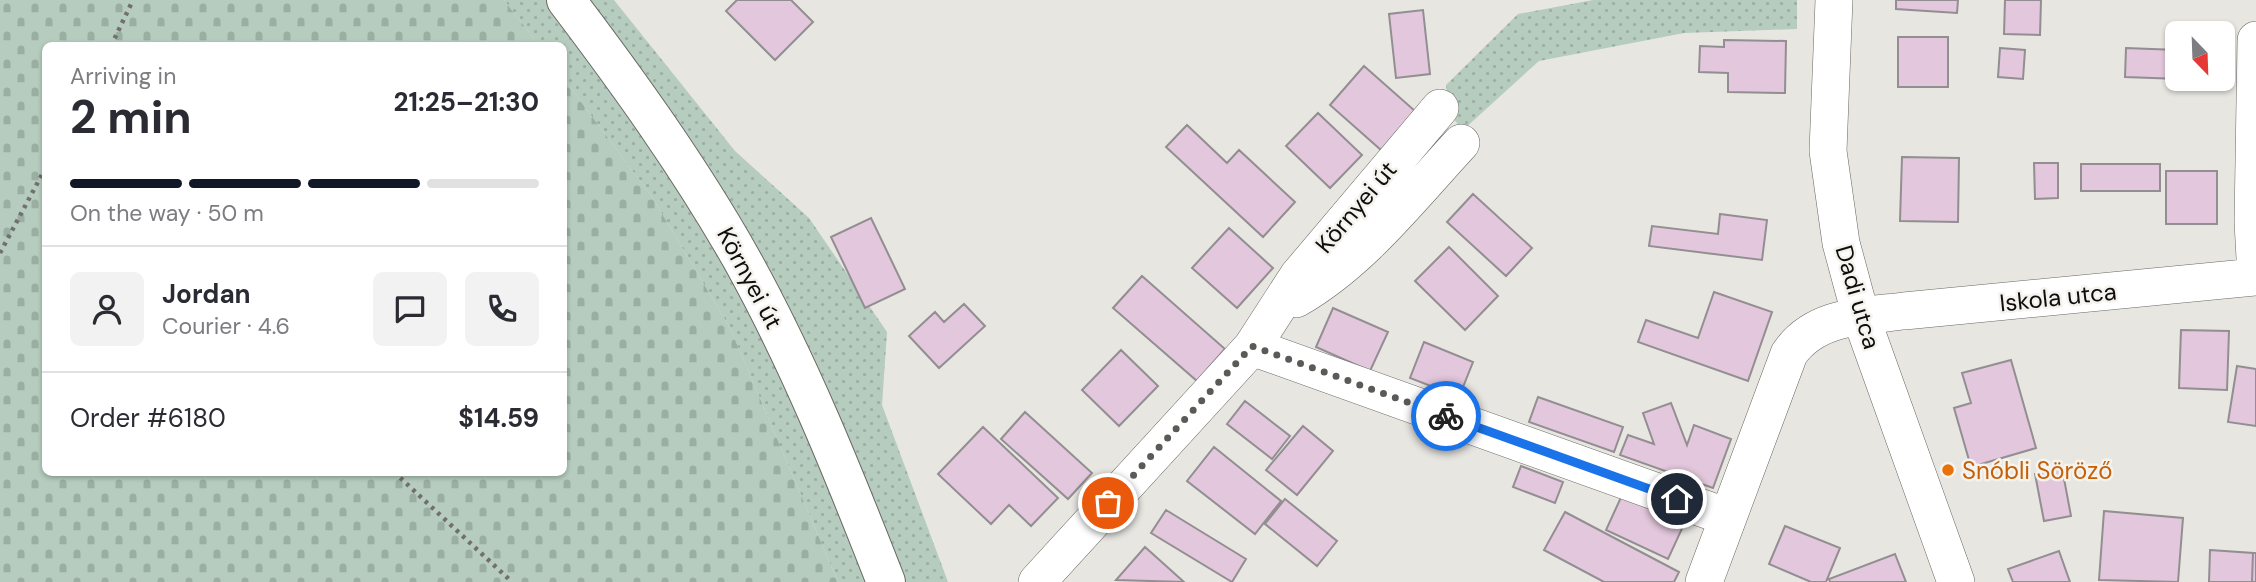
<!DOCTYPE html>
<meta charset="utf-8">
<style>
:root{--surface:#fff;--page:#f2f2f3;--text:#2b2b33;--muted:#7c7c81;--line:#e1e1e2;--accent:#111827}
body{margin:0;font-family:"DM Sans",sans-serif;background:var(--page);color:var(--text);height:100vh;display:flex;flex-direction:column;font-size:26px;white-space:nowrap}
*{box-sizing:border-box;margin:0}
p{font-size:23px;color:var(--muted)}
.icon{flex:none;width:38px;height:38px;fill:none;stroke:currentColor;stroke-width:2;stroke-linecap:round;stroke-linejoin:round}
.map{position:relative;flex:1;overflow:hidden}
.details{position:absolute;left:42px;top:42px;width:525px;height:434px;display:flex;flex-direction:column;background:var(--surface);border-radius:10px;box-shadow:0 2px 5px #0004}
.details>*{flex:none}
.needle{width:46px;rotate:157deg}
.buttons{position:absolute;left:2165px;top:21px;display:grid;gap:14px}
.buttons a{display:grid;place-items:center;width:70px;height:70px;border-radius:10px;background:var(--surface);box-shadow:0 2px 5px #0004;font-size:35px}
.pin{position:absolute;display:grid;place-items:center;width:60px;height:60px;color:#fff;margin:-30px;border:4px solid #fff;border-radius:50%;box-shadow:0 2px 7px #0007}
.courier{position:absolute;display:grid;place-items:center;width:70px;height:70px;margin:-35px;border:5px solid #1a73e8;border-radius:50%;background:#fff;color:#222;box-shadow:0 2px 9px #0007}
.summary em{font-style:normal;font-weight:700}
.summary div{display:flex;flex-direction:column-reverse}
.summary{display:flex;align-items:center;justify-content:space-between;height:119px;padding:0 28px}
h1{font-size:46px;font-weight:700;line-height:52px}
.bar{display:grid;grid-template-columns:repeat(4,1fr);gap:10px 7px;align-content:center;height:84px;padding:0 28px}
.bar i{height:9px;border-radius:5px;background:var(--line)}
.bar .current{background:var(--accent)}
.bar p{grid-column:span 4}
.line{display:flex;align-items:center;gap:18px;padding:0 28px;border-top:2px solid var(--line)}
.line div{flex:1}
.round{display:grid;place-items:center;flex:none;width:74px;height:74px;border-radius:10px;background:var(--page)}
.map>svg:first-child{display:block}
.grass{fill:url(#grass-dots)}
.cemetery{fill:url(#cemetery-stones)}
.building{fill:#e3c7dc;stroke:#928e91;stroke-width:2}
.lines{fill:none;stroke-linecap:round;stroke-linejoin:round}
.minor-casing{stroke:#696863;stroke-width:38}
.major-casing{stroke:#696863;stroke-width:40}
.path{stroke:#71706e;stroke-width:4.5;stroke-dasharray:3.5 5;stroke-linecap:butt}
.minor{stroke:#fff;stroke-width:37}
.major{stroke:#fff;stroke-width:38}
.done{stroke:#5b5a57;stroke-width:7;stroke-dasharray:0 12.6}
.route{stroke:#1a73e8;stroke-width:9}
.food-dot{fill:#e8710a;stroke:#f5f3ee;stroke-width:2.5}
.labels{text-anchor:middle;dominant-baseline:central;stroke-width:5;stroke-linejoin:round;paint-order:stroke}
.street-label{font-size:24px;fill:#0f0e0d;stroke:#f5f3ee}
.food-label{font-size:24px;fill:#c56008;stroke:#f5f3ee;text-anchor:start}
</style>
<div class="map">
<svg width="2256" height="582" viewBox="0 0 2256 582">
<defs>
<pattern id="grass-dots" width="8" height="8" patternUnits="userSpaceOnUse" patternTransform="scale(1.75)"><rect width="8" height="8" fill="#b5ccbe"/><path d="M2 2h.1M6 6h.1" fill="none" stroke="#9aaea2" stroke-width="1.8" stroke-linecap="round"/></pattern>
<pattern id="cemetery-stones" width="16" height="16" patternUnits="userSpaceOnUse" patternTransform="scale(1.75)"><rect width="16" height="16" fill="#b5ccbe"/><path d="M2 7V4a2 2 0 0 1 4 0v3zM10 15v-3a2 2 0 0 1 4 0v3z" fill="#9aaea2"/></pattern>
</defs>
<rect width="100%" height="100%" fill="#e7e6e1"/>
<path class="grass" d="M504,0H614L735,151L809,218L887,332L882,405L948,582H838L730,328L652,197L564,79V46L539,45Z
M1593,0H1797V29L1684,33L1539,61L1463,130L1450,115L1446,85L1518,14Z"/>
<path class="cemetery" d="M0,0H504L539,45L46,46V472H564V79L652,197L730,328L838,582H0Z"/>
<path class="building" d="M737,0H791L813,22L775,60L726,11Z
M1896,0H1958L1957,13L1896,9Z
M2005,0H2041L2040,35L2004,34Z
M1423,10L1430,74L1396,78L1389,14Z
M1898,37H1948V87H1898Z
M1724,40L1786,41L1785,93L1728,92V73L1699,72L1700,46L1724,47Z
M2000,48L2025,50L2023,79L1998,77Z
M2126,48L2177,50V79L2208,80L2125,77Z
M1364,66L1415,111L1381,150L1330,105Z
M1318,113L1362,155L1330,188L1286,146Z
M1187,125L1227,163L1239,150L1295,202L1263,237L1166,147Z
M1902,157L1959,158L1958,222L1900,221Z
M2034,163H2058V198L2035,199Z
M2081,164H2160V191H2081Z
M2166,171H2217V224H2166Z
M1473,194L1532,248L1506,276L1447,222Z
M1720,214L1767,220L1762,260L1649,246L1652,226L1718,234Z
M871,218L905,289L865,308L831,237Z
M1229,228L1273,268L1237,308L1192,268Z
M1449,247L1498,296L1465,330L1415,281Z
M1142,276L1225,349L1197,381L1113,308Z
M1714,292L1772,312L1748,381L1638,342L1646,320L1698,338Z
M964,304L985,326L939,368L909,336L935,312L944,322Z
M1333,308L1388,332L1370,371L1316,347Z
M2181,330L2229,331L2227,390L2179,388Z
M1424,342L1473,362L1459,397L1410,378Z
M1121,350L1158,386L1119,426L1082,390Z
M2011,360L2036,448L1971,467L1954,408L1971,403L1962,373Z
M2237,366L2256,369V426L2228,422Z
M1538,397L1623,427L1614,452L1529,422Z
M1245,401L1290,436L1272,459L1227,424Z
M1671,403L1687,445L1694,425L1731,439L1713,488L1620,455L1628,435L1654,444L1643,413Z
M1025,412L1092,473L1068,499L1001,439Z
M1303,426L1333,451L1297,495L1266,470Z
M983,427L1058,498L1031,526L1009,505L991,524L938,474Z
M1214,447L1281,501L1255,534L1187,481Z
M1521,466L1563,482L1555,503L1513,487Z
M2062,468L2071,516L2044,521L2035,474Z
M1623,493L1685,522L1668,559L1606,530Z
M1285,499L1337,541L1317,566L1265,524Z
M1166,510L1246,559L1232,582L1151,533Z
M2104,511L2183,518L2178,582L2099,580Z
M1565,512L1679,572L1674,582H1604L1544,550Z
M1785,526L1840,548L1826,582H1811L1769,564Z
M1145,547L1184,582L1116,580Z
M2210,550L2253,553L2252,582H2209Z
M2059,551L2070,582H2013L2008,569Z
M2253,553H2256V582H2252Z
M1895,554L1906,582H1830L1829,579Z"/>
<g class="lines">
<defs>
<path id="minor" d="M1834,0L1828,151L1841,243L1861,317L1956,582
M2256,40L2253,222L2256,276
M1296,299C1361,262 1410,198 1461,143
M1252,347L1727,517
M1037,582L1252,347L1298,276L1440,108
M1704,582L1789,354C1814,316 1863,316 1904,311L2256,277"/>
<path id="major" d="M566,0C629,83 690,168 741,258C799,362 843,472 886,582"/>
</defs>
<use href="#minor" class="minor-casing"/>
<use href="#major" class="major-casing"/>
<path class="path" d="M111,46L133,0
M0,253L46,167
M394,472L512,582"/>
<use href="#minor" class="minor"/>
<use href="#major" class="major"/>
</g>
<g class="lines">
<path class="done" d="M1108,503L1252,346L1446,416"/>
<path class="route" d="M1446,416L1677,499"/>
</g>
<circle class="food-dot" cx="1948" cy="470" r="7"/>
<g class="labels">
<g class="street-label">
<text transform="translate(1356 207) rotate(-50)">Környei út</text>
<text transform="translate(750 278) rotate(62)">Környei út</text>
<text transform="translate(1858 297) rotate(74)">Dadi utca</text>
<text transform="translate(2058 297) rotate(-6)">Iskola utca</text>
</g>
<g class="food-label">
<text x="1962" y="470">Snóbli Söröző</text>
</g>
</g>
</svg>
<div class="buttons">
<a><svg class="needle" viewBox="-14 -14 28 28"><path d="M0-13l5 13h-10z" fill="#e53935"/><path d="M0 13l5-13h-10z" fill="#7c7c81"/></svg></a>
</div>
<div class="pin" style="left:1108px;top:503px;background:#ea580c"><svg class="icon" aria-label="bag" viewBox="0 0 24 24"><path d="M5 8h14l-1 12H6zM9 8a3 3 0 0 1 6 0"/></svg></div>
<div class="pin" style="left:1677px;top:499px;background:#1f2937"><svg class="icon" aria-label="home" viewBox="0 0 24 24"><path d="M3 11l9-7 9 7M6 9v11h12V9"/></svg></div>
<div class="courier" style="left:1446px;top:416px"><svg class="icon" aria-label="bike" viewBox="0 0 24 24"><circle cx="6" cy="16" r="4"/><circle cx="18" cy="16" r="4"/><path d="M6 16l4-8h5l3 8M10 8l3 8H6M13 5h3"/></svg></div>
<section class="details">
<div class="summary"><div><h1>2 min</h1><p>Arriving in</p></div><em>21:25–21:30</em></div>
<div class="bar"><i class="current"></i><i class="current"></i><i class="current"></i><i></i><p>On the way · 50 m</p></div>
<div class="line" style="height:126px"><a class="round"><svg class="icon" aria-label="person" viewBox="0 0 24 24"><circle cx="12" cy="8" r="4"/><path d="M4 21q1-7 8-7t8 7"/></svg></a><div><b>Jordan</b><p>Courier · 4.6</p></div><a class="round"><svg class="icon" aria-label="chat" viewBox="0 0 24 24"><path d="M4 5h16v11H9l-5 4z"/></svg></a><a class="round"><svg class="icon" aria-label="phone" viewBox="0 0 24 24"><path d="M5 4h4l2 5-3 2q2 4 5 5l2-3 5 2v4C11 20 4 13 5 4z"/></svg></a></div>
<div class="line" style="height:91px"><div>Order #6180</div><b>$14.59</b></div>
</section>
</div>
